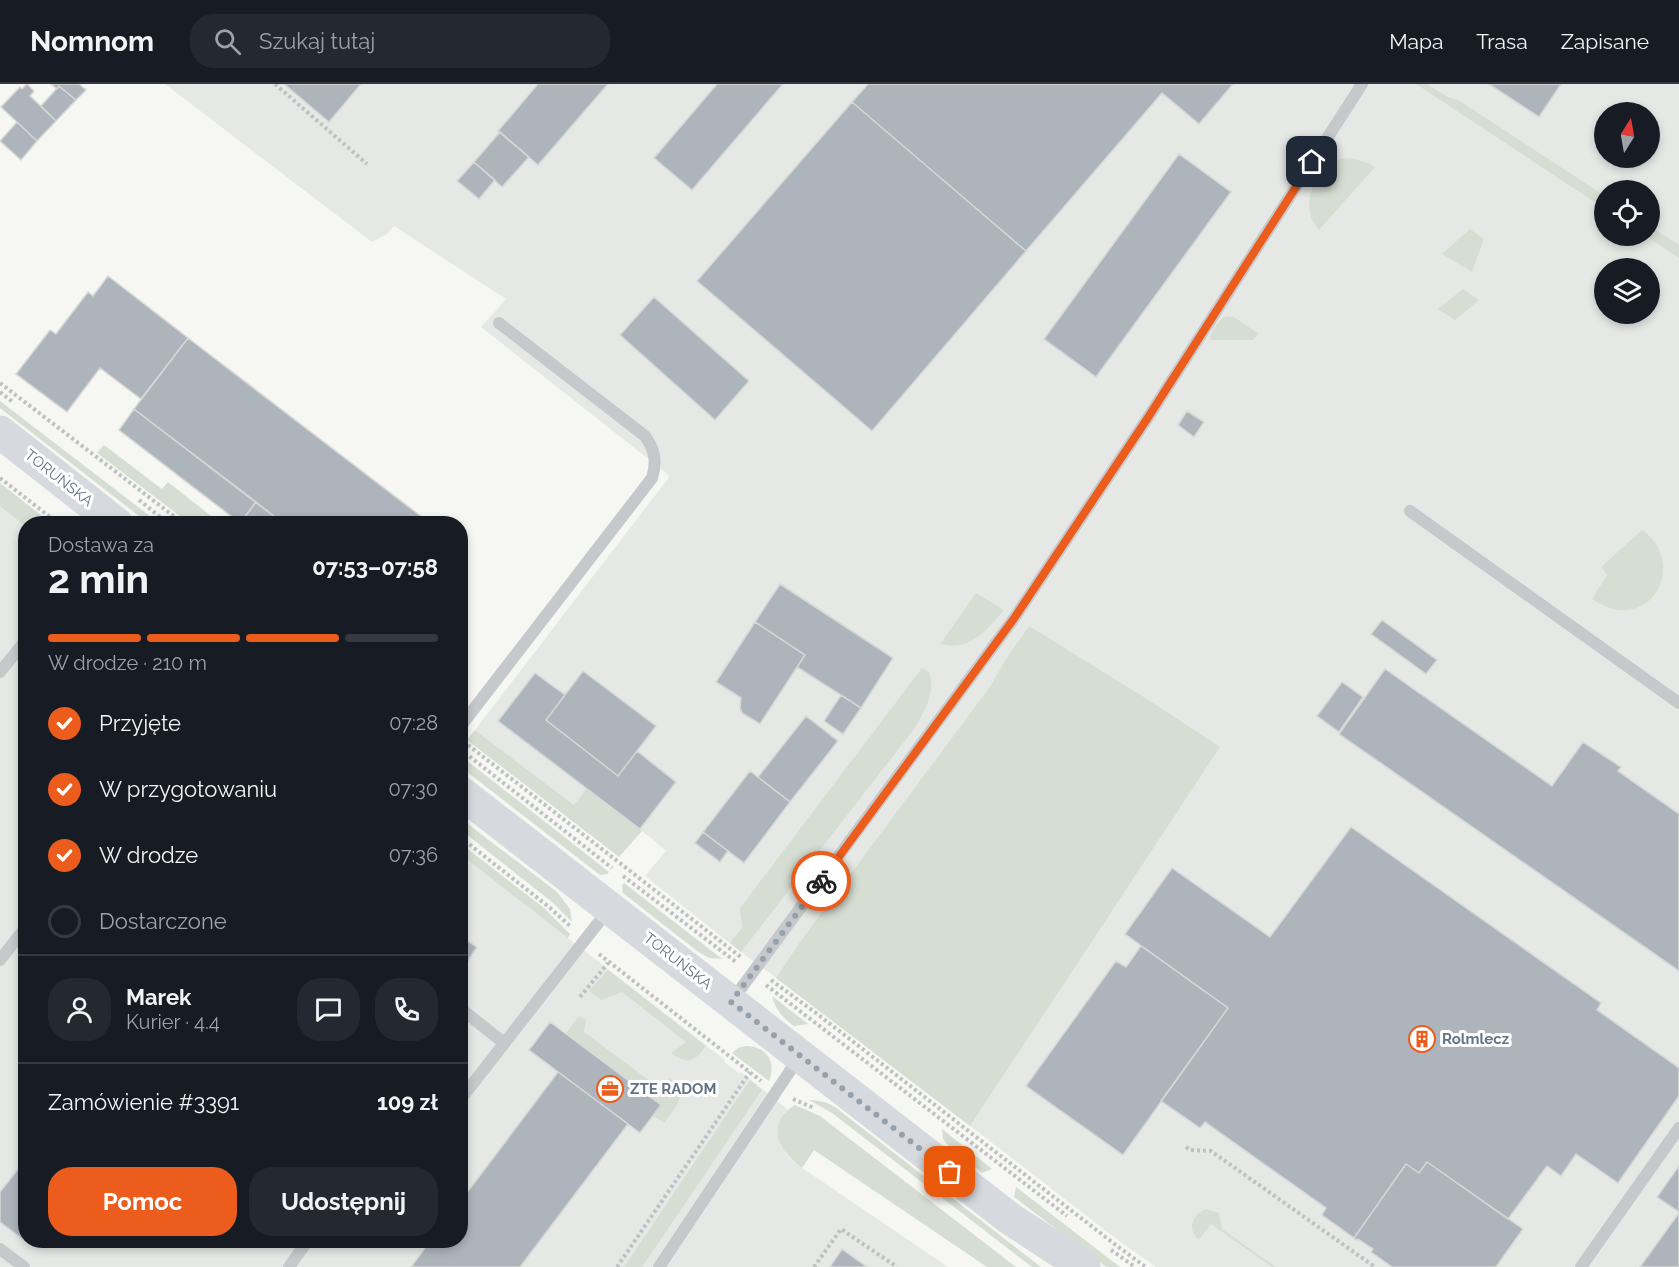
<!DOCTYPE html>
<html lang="pl">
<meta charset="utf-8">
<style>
:root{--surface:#171b24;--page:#242831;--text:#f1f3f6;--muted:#9ea1a6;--line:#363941;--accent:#ec5c1c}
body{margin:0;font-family:Raleway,sans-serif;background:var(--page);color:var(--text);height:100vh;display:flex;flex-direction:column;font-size:22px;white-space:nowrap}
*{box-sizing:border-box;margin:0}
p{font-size:20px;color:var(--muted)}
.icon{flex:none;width:33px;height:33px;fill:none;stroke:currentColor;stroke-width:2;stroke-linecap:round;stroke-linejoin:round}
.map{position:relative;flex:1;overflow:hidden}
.drawer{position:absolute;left:18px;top:432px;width:450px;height:732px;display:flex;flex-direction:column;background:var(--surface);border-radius:24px;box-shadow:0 3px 9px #0003}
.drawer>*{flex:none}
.needle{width:39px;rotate:11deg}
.controls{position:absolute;left:1594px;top:18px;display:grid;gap:12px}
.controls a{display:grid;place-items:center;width:66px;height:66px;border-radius:50%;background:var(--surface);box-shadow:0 3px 9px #0003;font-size:30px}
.pin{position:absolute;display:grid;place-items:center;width:51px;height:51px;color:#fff;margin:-26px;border-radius:12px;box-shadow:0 3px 9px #0006}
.courier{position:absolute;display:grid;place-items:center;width:60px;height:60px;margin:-30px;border:4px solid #ec5c1c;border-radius:50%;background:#fff;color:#222;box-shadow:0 2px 8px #0007}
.headline em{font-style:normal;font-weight:700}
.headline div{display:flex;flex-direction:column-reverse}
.headline{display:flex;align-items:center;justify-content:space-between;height:102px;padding:0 30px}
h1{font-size:39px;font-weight:700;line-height:45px}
.bar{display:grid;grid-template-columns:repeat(4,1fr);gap:9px 6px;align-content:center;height:72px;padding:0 30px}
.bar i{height:8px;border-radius:4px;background:var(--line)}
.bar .on{background:var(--accent)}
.bar p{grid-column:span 4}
.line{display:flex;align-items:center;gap:15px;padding:0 30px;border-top:2px solid var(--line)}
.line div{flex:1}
.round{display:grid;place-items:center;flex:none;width:63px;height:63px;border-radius:24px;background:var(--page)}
ol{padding:0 30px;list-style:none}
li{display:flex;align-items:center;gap:18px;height:66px}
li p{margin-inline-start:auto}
li .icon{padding:6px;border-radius:50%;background:var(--accent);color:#fff;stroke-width:4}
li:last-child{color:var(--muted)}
li i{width:33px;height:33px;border:3px solid var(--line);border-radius:50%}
.primary-button{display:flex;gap:12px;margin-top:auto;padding:12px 30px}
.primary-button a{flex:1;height:69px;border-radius:24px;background:var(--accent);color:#fff;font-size:24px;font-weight:700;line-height:69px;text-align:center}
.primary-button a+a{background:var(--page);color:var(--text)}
header{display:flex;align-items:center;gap:36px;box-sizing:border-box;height:84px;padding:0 30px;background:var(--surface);border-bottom:2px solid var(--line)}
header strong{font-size:28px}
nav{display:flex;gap:33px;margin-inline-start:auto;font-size:21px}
.search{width:420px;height:54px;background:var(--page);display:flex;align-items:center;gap:15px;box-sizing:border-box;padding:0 21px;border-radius:24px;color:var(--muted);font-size:22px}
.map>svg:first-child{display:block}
.built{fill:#e6e8e5;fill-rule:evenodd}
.green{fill:#d6ded3}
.building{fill:#adb4bb;stroke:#d7d7d5;stroke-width:1.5}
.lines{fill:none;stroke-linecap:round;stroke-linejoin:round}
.path{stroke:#bfc0c3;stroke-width:4;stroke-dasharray:3 3;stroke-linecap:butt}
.lane{stroke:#c5c9cc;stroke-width:12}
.secondary{stroke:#d6dadf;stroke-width:33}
.done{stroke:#96a1ab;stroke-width:6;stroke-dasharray:0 10.8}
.route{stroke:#ec5c1c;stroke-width:8}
.labels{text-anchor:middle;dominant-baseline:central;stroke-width:6;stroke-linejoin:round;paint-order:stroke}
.street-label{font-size:15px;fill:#637385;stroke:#fff}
.poi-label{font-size:15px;font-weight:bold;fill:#637385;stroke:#fff;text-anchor:start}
</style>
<header>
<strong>Nomnom</strong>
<div class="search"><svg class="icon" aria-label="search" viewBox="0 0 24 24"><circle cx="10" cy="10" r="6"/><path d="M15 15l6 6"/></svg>Szukaj tutaj</div>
<nav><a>Mapa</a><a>Trasa</a><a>Zapisane</a></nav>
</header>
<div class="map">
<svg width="1679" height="1183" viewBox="0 0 1679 1183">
<rect width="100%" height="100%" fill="#f6f6f2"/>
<path class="built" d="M165,0H1679V1183H1156L1118,1156L815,922L741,868L645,792L666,767L652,755L587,705L574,721L475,646L670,392L481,243L506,215L394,142L387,150L372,158ZM1605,28H1650V74H1605ZM1605,106H1650V152H1605ZM1605,184H1650V230H1605Z
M0,422L26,442V1156H460L461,771L725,976L724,978L740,990L741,988L788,1026L783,1032L785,1069L792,1077L948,1183H0Z"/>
<path class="green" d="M1416,0H1427L1448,13L1460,17L1605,112V125Z
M1344,74C1356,74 1364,77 1375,83L1319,146C1315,140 1311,136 1310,129C1306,113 1315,94 1327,82C1331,78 1338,76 1344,74Z
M1650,142L1679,161V174L1646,152H1650Z
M1470,145L1484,155L1472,188L1442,170Z
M1463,205L1479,216L1455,236L1438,225Z
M1228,232L1234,233L1259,250L1253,256H1210C1210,248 1218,238 1224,233Z
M0,317L159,439H148L0,324Z
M104,361L162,405L168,398L220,439H189L97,369Z
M0,399L51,439L26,440L25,442L0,422Z
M1642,446C1679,470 1665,530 1618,526C1609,525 1600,520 1592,515L1607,491L1601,483Z
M976,509L1004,526C986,547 970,568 940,560Z
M1029,542L1147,615L1220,663L970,1042L776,894L800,858L989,604L1007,574Z
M922,584L930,589C934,613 926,624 914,645L741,868L730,859L742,844L740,824Z
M475,646L574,721L587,704L642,747L619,773L467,656Z
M460,672H461L609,788L607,790L600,791L462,684Z
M460,734L557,808L570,825L572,838L552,818L461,746Z
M460,759L544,824L570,850L568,854L461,771Z
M624,799L722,875L709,874L697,867L623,809L622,802Z
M608,886L706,962L698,972L689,977L678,974L671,969L686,958L622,908L601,916L589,907Z
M772,912L808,940L794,942C782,933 776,926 772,912Z
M579,932L586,936L584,948L666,1009L669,994C691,1010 676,1022 664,1039L653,1032L661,1021L566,949Z
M745,962C766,962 777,977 769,997L732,969L738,964Z
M750,996L762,1006L642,1183H624Z
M809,1016C819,1016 826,1018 835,1023L1041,1183H1032L832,1029Z
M795,1021L820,1032L1016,1183H987L814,1066L802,1084C779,1067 764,1041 795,1021Z
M942,1045L992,1085L982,1089L947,1060L943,1055Z
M1016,1103L1120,1183H1106L1014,1113Z
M1206,1125L1219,1129L1222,1145L1276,1183H1272L1211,1140L1199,1156C1187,1146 1191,1131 1206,1125Z"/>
<path class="building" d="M27,0L34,7L30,12L56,37L37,57L1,23L20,3L22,5Z
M51,0H79L86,6L76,16L59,2L57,5Z
M284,0H361L329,38Z
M538,0H608L538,81L498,47Z
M717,0H783L692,106L654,74Z
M868,0H1233L1199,40L1162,9L1026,167L852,18Z
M1489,0H1561L1539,33Z
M59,2L76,16L56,37L41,22Z
M852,18L1026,167L872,347L697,197Z
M17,38L37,57L21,76L0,57Z
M500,48L529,73L502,103L474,78Z
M1179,70L1231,108L1096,293L1044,255Z
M474,78L495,96L479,115L457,97Z
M108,192L188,254L141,315L100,284L67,328L16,290L50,246L56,250L88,208L93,212Z
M654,213L749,297L715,336L620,251Z
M188,254L431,440H284L134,325Z
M134,325L256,418L240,439L119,346Z
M1187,327L1204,338L1194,353L1178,341Z
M256,418L284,440H240Z
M780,500L893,574L861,624L797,583L805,571L755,538Z
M1382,536L1437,576L1426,590L1371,550Z
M755,538L805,571L760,640L742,629L740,624L741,614L716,598Z
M1385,585L1552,702L1583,658L1621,683L1618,687L1679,730V887L1339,650Z
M583,587L656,642L618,692L546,636Z
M535,589L565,611L546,636L618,692L637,667L676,698L640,745L498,637Z
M1342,598L1363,613L1339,648L1317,632Z
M841,611L861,624L843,650L824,637Z
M806,632L838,657L790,718L758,693Z
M750,687L790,718L744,779L703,748Z
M1351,743L1601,919L1597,926L1679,984V1012L1618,1099L1576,1070L1561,1092L1547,1082L1508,1135L1427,1078L1419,1089L1406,1080L1354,1154L1322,1131L1326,1124L1205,1038L1200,1044L1161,1017L1228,924L1125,850L1172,784L1270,853Z
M703,748L728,767L720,778L695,759Z
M460,852L477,863L466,880L460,876Z
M1141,862L1228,924L1123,1071L1026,1002L1116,877L1126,883Z
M550,938L661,1021L640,1049L529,966Z
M558,988L628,1040L520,1183H411L431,1156H460V1118Z
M26,1075V1156H29L28,1159L0,1138V1108Z
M1427,1078L1523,1145L1496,1183H1392L1371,1168L1373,1165L1358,1155L1356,1156L1354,1154L1406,1080L1419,1089Z
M1679,1082V1128L1657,1113Z
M1679,1129V1183H1640Z
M842,1165L867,1183H830Z"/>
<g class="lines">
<path class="path" d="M275,0L367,80
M0,299L184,440
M0,308L14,319
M0,394L59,440
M139,416L169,440
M468,661L742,874
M460,665L612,784
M460,753L549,823L570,842
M623,792L736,878
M599,870L761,997
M771,896L816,929L1121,1165L1146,1183
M766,901L1067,1132
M580,913L608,879
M793,1015L814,1024
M1186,1063L1190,1066L1211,1067L1375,1183
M1111,1166L1135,1183
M617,1183L750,988
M814,1183L841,1145L897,1183"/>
<path class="lane" d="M1410,427L1679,619
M0,588L26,556
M460,643L652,394C657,378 655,366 645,352L499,239
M0,876L26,843
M731,918L1015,533L1147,335L1362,0
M460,924L504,959
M460,1016L609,825
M0,1165L24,1183
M289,1183L308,1156
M659,1183L800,972
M1581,1183L1679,1044"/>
<path class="secondary" d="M0,348L117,440
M460,708L1009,1134L1084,1183"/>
</g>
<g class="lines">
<path class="done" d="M821,797L731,918L950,1088"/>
<path class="route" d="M821,797L1015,533L1147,335L1312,78"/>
</g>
<defs>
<symbol id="building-ring" viewBox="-11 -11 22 22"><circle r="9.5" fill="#fff" stroke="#ec5c1c" stroke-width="1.5"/><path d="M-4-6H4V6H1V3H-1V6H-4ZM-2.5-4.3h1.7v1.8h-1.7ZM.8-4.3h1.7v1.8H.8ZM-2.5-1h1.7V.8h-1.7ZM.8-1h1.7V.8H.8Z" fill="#ec5c1c"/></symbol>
<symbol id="office-ring" viewBox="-11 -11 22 22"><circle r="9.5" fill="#fff" stroke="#ec5c1c" stroke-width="1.5"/><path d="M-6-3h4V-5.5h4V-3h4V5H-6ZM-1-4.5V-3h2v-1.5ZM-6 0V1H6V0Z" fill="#ec5c1c"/></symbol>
</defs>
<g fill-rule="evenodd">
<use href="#building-ring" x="1407" y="940" width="30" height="30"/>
<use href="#office-ring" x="595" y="990" width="30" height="30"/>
</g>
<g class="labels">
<g class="street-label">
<text transform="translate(59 394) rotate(38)">TORUŃSKA</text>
<text transform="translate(678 877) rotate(38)">TORUŃSKA</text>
</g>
<g class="poi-label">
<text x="1442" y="955">Rolmlecz</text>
<text x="630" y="1005">ZTE RADOM</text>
</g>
</g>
</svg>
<div class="controls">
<a><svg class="needle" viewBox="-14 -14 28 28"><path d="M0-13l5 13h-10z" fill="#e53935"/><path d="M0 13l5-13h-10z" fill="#9ea1a6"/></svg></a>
<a><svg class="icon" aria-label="locate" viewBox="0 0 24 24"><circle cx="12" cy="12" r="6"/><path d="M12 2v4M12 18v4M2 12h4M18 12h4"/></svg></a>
<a><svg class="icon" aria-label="layers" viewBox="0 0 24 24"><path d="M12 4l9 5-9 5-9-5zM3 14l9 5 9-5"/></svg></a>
</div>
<div class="pin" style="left:950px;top:1088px;background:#ea580c"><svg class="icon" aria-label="bag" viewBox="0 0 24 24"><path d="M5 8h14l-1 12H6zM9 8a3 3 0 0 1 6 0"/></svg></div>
<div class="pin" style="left:1312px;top:78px;background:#1f2937"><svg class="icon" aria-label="home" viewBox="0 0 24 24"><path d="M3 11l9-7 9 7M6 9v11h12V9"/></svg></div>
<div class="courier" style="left:821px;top:797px"><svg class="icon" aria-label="bike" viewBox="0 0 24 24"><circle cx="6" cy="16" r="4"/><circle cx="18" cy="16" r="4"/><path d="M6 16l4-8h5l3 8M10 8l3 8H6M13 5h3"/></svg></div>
<section class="drawer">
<div class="headline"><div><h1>2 min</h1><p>Dostawa za</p></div><em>07:53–07:58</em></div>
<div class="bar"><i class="on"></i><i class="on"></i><i class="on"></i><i></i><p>W drodze · 210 m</p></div>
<ol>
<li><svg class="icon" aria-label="check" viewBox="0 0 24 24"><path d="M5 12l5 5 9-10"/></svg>Przyjęte<p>07:28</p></li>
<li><svg class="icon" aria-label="check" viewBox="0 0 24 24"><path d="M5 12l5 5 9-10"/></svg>W przygotowaniu<p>07:30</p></li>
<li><svg class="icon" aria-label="check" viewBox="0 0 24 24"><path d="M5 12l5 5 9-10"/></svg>W drodze<p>07:36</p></li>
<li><i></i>Dostarczone</li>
</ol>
<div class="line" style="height:108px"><a class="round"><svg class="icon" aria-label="person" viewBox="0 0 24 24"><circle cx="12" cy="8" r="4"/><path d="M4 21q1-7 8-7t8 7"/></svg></a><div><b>Marek</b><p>Kurier · 4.4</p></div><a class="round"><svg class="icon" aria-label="chat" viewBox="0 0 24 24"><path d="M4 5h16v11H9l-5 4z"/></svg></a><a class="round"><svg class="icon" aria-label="phone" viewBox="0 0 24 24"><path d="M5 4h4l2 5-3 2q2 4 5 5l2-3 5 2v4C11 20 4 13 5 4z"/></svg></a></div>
<div class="line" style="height:78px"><div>Zamówienie #3391</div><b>109 zł</b></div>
<div class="primary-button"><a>Pomoc</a><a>Udostępnij</a></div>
</section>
</div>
